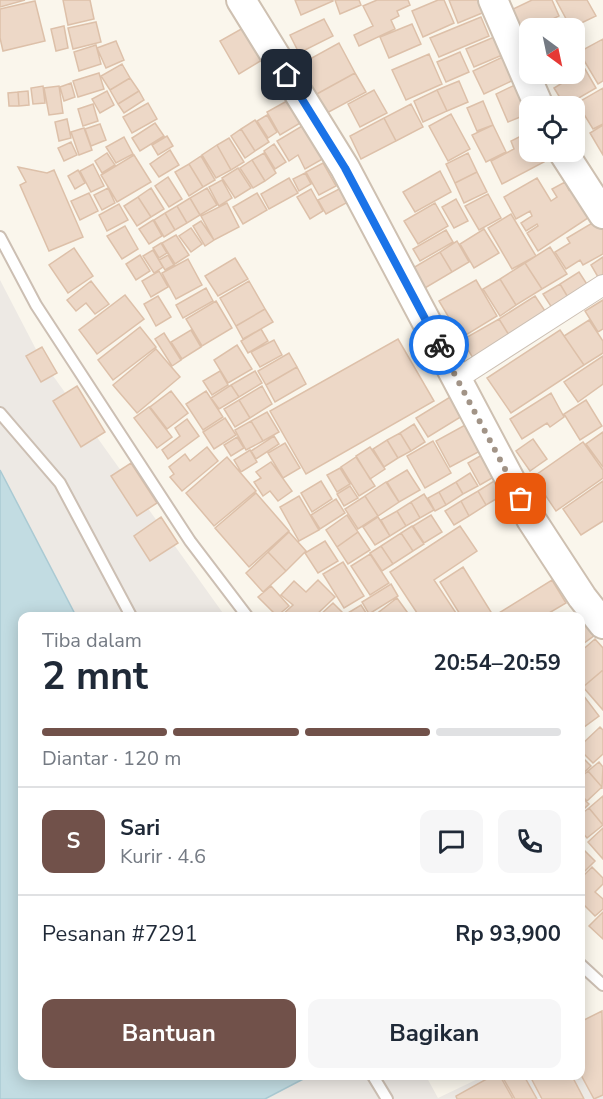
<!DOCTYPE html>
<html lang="id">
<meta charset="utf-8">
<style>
:root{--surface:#fff;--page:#f6f6f7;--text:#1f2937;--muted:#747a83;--line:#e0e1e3;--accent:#71514a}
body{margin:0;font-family:"Nunito Sans",sans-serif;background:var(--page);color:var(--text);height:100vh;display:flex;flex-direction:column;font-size:22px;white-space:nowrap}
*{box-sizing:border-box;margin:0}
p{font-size:20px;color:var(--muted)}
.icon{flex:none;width:33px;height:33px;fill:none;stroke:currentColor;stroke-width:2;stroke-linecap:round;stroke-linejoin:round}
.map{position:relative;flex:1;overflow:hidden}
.drawer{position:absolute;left:18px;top:612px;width:567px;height:468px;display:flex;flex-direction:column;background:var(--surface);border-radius:12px;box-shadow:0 3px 15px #0003}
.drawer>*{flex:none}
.needle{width:39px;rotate:147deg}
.controls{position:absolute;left:519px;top:18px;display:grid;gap:12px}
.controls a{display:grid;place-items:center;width:66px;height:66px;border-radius:12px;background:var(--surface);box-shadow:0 3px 15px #0003;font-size:30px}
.pin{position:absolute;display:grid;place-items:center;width:51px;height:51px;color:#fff;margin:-26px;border-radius:12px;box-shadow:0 3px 9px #0006}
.courier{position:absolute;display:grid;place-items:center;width:60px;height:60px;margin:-30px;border:4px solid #1a73e8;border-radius:50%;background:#fff;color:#222;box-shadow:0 2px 8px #0007}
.head em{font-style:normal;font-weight:700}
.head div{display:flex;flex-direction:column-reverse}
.head{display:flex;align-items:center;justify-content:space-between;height:102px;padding:0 24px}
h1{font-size:39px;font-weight:700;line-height:45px}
.bar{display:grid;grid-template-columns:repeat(4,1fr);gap:9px 6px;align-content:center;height:72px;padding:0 24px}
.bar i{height:8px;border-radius:4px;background:var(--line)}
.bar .selected{background:var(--accent)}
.bar p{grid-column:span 4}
.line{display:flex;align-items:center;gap:15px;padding:0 24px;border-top:2px solid var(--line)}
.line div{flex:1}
.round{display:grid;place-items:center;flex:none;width:63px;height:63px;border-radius:12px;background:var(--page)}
.action{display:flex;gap:12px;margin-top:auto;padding:12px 24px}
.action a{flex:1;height:69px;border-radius:12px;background:var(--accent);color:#fff;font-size:24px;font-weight:700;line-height:69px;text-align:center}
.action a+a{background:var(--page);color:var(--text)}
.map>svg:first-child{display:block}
.industrial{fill:#ede9e4}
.water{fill:#c2dce2;stroke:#aacad3;stroke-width:1.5}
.building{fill:#edd8c7;stroke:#ddc0a9;stroke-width:1.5}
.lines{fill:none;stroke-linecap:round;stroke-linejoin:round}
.lane-casing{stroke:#ccbfb3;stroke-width:14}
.street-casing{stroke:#ccbfb3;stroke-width:22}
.secondary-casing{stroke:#cec0b1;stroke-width:32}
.lane{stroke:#fff;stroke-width:10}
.street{stroke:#fff;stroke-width:20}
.secondary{stroke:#fff;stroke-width:28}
.done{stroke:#a29487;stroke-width:6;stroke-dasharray:0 10.8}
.route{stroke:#1a73e8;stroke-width:8}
</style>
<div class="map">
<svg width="603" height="1099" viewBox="0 0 603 1099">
<rect width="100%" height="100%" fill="#faf6ec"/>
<path class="industrial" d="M0,280L41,359L225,616H76L0,470Z
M603,1019V1099H265L309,1076H426L438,1098L484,1076H580L581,1029Z"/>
<path class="water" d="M0,470L76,616H22V1076H309L265,1099H0Z"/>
<path class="building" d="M0,0H25L0,7Z
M63,0H90L94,19L68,25Z
M295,0H333V1L301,15Z
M335,0H359L361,5L340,14Z
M377,0H408L410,5L397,11L399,16L391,20L395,29L359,46L354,35L373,26L363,6Z
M438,0H444L454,23L423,37L412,11Z
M449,0H483L487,11L458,23Z
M532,0H552L559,16L522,34L511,10Z
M556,0H587L596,16L571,28Z
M35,1L45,41L3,51L0,38V9Z
M481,17L489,36L439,57L430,38Z
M324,19L333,36L299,53L290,35Z
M96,22L101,42L73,49L68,28Z
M412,24L421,44L389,58L380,37Z
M64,26L68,48L56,51L51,29Z
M243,28L262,60L239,74L220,41Z
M499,35L507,53L474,67L466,49Z
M603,39V81L598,84L579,52Z
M116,41L124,60L106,68L97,48Z
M339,43L355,73L315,95L299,65Z
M96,45L101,64L79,71L74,52Z
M460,52L469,72L446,82L437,62Z
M429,54L442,84L406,100L392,70Z
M509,54L520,77L484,94L473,71Z
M574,55L582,67L574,72Z
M122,64L130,78L110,90L101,76Z
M585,69L596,88L565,106L554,88Z
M99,73L104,89L78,97L73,81Z
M355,73L366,92L325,114L315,95Z
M550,74H572L557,83Z
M130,78L139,91L118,104L110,90Z
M459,81L468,102L447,111L437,90Z
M521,82L530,113L508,122L496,94Z
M71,83L75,97L64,101L60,87Z
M43,86L45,103L33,104L31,88Z
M59,86L63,113L49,115L44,88Z
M603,88V124L593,129L577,103Z
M374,90L387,113L360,127L348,104Z
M437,90L447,111L423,122L414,101Z
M28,91L29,105L19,106L18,92Z
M107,91L114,105L100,113L92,99Z
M139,91L144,100L124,113L118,104Z
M18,92L19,106H9L8,93Z
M294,97L307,119L280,135L267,112Z
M483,101L493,125L477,131L467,108Z
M148,103L157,119L132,133L123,117Z
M93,104L98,121L83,126L78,109Z
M411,104L423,127L396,141L384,118Z
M451,114L470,149L448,161L429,126Z
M267,115L277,132L268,138L257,121Z
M384,118L396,141L361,159L350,136Z
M67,119L71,138L59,141L55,122Z
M255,120L269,142L255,151L241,129Z
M155,123L164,136L140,151L132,138Z
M307,123L326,157L305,169L298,155L289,161L277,141Z
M100,124L106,140L91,146L85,129Z
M493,125L506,152L486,162L472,135Z
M603,125V155L590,133Z
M84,128L92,150L79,155L71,132Z
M241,129L255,151L245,158L231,136Z
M529,132L530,152H539L544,162L502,184L491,161L514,149L511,141Z
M167,136L173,146L158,155L152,145Z
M124,137L133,154L116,163L106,147Z
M229,138L244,162L231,170L217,145Z
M71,142L77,155L64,161L58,148Z
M274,144L286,162L275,169L264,151Z
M217,145L231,170L216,178L202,155Z
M170,150L179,165L159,177L150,164Z
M107,153L115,165L102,173L95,161Z
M264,153L276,173L265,181L252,160Z
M468,153L477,172L455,183L446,164Z
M134,155L151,182L117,202L101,175Z
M201,156L215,180L203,187L189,164Z
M252,160L265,181L253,188L240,168Z
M323,163L336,186L319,195L306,172Z
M93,164L104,186L91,192L80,171Z
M189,164L203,187L189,196L175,172Z
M18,167L47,173L54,170L83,237L49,251L20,185L26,182Z
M238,168L251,188L235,198L222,178Z
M78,170L85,183L75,189L68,176Z
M440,171L451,192L415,212L403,192Z
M477,172L487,192L464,203L455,183Z
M305,173L311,184L299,191L293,179Z
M168,177L182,199L169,207L155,186Z
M289,178L298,193L269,209L261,194Z
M537,178L551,201L557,197L552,189L565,182L569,190L573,187L588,218L538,251L527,233L538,226L537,224L526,231L521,223L532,216L530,211L516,219L504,197Z
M222,180L232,198L219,206L209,187Z
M108,188L115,203L102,210L94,195Z
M151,188L164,209L151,217L138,197Z
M207,188L217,205L200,215L190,198Z
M341,188L348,202L326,214L318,200Z
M311,189L323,211L310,219L297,197Z
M89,193L98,211L80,220L71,201Z
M257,193L267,210L243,224L233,207Z
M488,194L501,218L479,230L465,206Z
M138,197L151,217L137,226L124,206Z
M190,198L200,215L187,223L177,206Z
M456,199L468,221L454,228L442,207Z
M227,203L239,227L214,240L201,216Z
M435,203L448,226L418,244L404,221Z
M119,204L128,220L107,231L99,215Z
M177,206L187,223L175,230L165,213Z
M165,213L175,230L164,237L154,220Z
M511,214L536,256L512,269L488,228Z
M599,219L603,225V254L583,265L580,260L566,269L555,252L570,243L567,238Z
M153,220L162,236L149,244L139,229Z
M201,221L214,240L205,246L193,226Z
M125,226L138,249L122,259L107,236Z
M191,228L202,244L191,252L179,236Z
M484,229L499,253L474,268L460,244Z
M446,230L453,242L420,261L413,249Z
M176,235L189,255L175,264L162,243Z
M457,241L469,262L452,272L440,252Z
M161,243L167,253L159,258L153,248Z
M550,247L567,274L542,289L525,263Z
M74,248L93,276L68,293L49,265Z
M153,250L163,267L154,273L143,256Z
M440,252L452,272L425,288L413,268Z
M140,255L150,271L136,280L126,264Z
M168,255L174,265L165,270L159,260Z
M603,257V280L601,282L591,265Z
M235,258L248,279L218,296L205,276Z
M188,259L202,285L176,299L162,273Z
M525,263L542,289L516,305L500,279Z
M159,271L168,287L151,297L142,281Z
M579,272L592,292L572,304L560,284Z
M500,279L516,305L500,316L483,289Z
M476,280L497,316L461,338L439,301Z
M91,281L109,304L95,314L86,303L76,311L67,300Z
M249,281L265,309L236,326L220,298Z
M560,284L572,304L556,314L543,294Z
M206,288L213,301L183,318L176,305Z
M125,295L144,319L97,354L79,330Z
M158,296L171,317L156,326L144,304Z
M535,296L549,317L512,340L499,319Z
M603,300V329L598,332L585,311Z
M216,301L232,328L202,346L186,319Z
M265,309L273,322L243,339L236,326Z
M499,319L512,340L476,363L462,340Z
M589,320L603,341V353L584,365L564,336Z
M140,327L156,347L113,380L98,360Z
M261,329L268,341L248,353L241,341Z
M191,330L201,347L182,359L171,342Z
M560,330L584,365L511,413L487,378Z
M164,333L181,360L172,366L155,339Z
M398,339L434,401L306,474L270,411Z
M274,340L282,355L260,367L251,352Z
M237,345L252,369L228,383L214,360Z
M42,347L57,373L41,382L26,356Z
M156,349L180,377L137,413L113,385Z
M289,353L297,367L266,385L258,371Z
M603,356V384L578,402L564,382Z
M297,367L306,384L275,402L266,385Z
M220,371L228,385L212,395L203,381Z
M255,371L262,383L239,397L231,385Z
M231,385L239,397L219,409L211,398Z
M77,386L105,432L81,447L53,401Z
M262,386L272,404L250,418L239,400Z
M171,391L188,413L167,429L150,407Z
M206,391L223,417L203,430L186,404Z
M551,393L564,417L550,427L547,423L522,439L510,419Z
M455,394L467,413L428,437L416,418Z
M239,400L250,418L235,427L224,409Z
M586,400L602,426L580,440L564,414Z
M149,407L172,437L157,448L134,418Z
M267,412L279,432L263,441L251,421Z
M225,418L236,435L214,449L203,432Z
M187,419L199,436L168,459L162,450L180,436L175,428Z
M251,421L263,441L246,450L235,430Z
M414,424L425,442L411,451L400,433Z
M467,424L482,450L450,467L436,441Z
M603,432V467L586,444Z
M400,433L411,451L398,458L387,440Z
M274,436L279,444L256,459L251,451Z
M237,437L244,448L231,456L224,445Z
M533,439L547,459L530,471L516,451Z
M387,440L398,458L384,467L373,449Z
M433,441L451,473L425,488L407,456Z
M583,442L603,470V478L556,511L533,477Z
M285,443L300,468L283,478L268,453Z
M207,447L218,461L182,491L170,477L174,474L169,467L185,454L190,461Z
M370,447L385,469L370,479L356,456Z
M250,450L257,462L241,472L234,460Z
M487,452L499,474L480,485L468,463Z
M227,457L256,491L214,526L186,493Z
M356,457L375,486L359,496L341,467Z
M271,462L292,491L278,501L270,491L263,496L254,482L261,478L256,472Z
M131,463L157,503L137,516L111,476Z
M340,468L350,484L337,492L327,475Z
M407,470L420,490L399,502L387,482Z
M470,473L478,486L463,494L456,482Z
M499,478L508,492L486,505L478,491Z
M321,481L332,499L312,512L301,493Z
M603,481V521L581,535L563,509Z
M386,482L399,502L378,516L365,496Z
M456,482L463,494L446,505L439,492Z
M350,486L358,498L344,506L337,494Z
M478,491L486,505L469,516L461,501Z
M439,492L446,505L435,511L428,498Z
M256,493L289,531L249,567L215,528Z
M424,494L434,510L420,518L411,502Z
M299,496L319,530L299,541L280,507Z
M365,496L378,516L358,529L345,509Z
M336,499L345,513L320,529L311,515Z
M461,501L469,516L454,525L445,511Z
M411,502L420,518L406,526L397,511Z
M397,511L406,526L390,536L381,520Z
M347,515L358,532L337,547L326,530Z
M431,515L442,532L424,543L413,526Z
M161,517L178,543L150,561L134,536Z
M378,517L390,536L375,545L363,527Z
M412,526L424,544L413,551L401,533Z
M460,526L477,551L434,580L458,616H419L390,572Z
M289,532L306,551L286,571L268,552Z
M358,532L370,550L348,564L337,547Z
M401,533L413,551L393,564L381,546Z
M325,541L338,561L318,573L305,553Z
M381,546L393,564L382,571L370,553Z
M268,552L286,571L263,592L246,573Z
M370,554L389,583L370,595L351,566Z
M343,562L364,596L344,608L323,574Z
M463,567L491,612L485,616H461L440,582Z
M318,580L335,597L315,616H281L293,605L281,595L294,581L306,592Z
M552,580L566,603L544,616H494Z
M391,584L398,596L369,614L362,602Z
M271,586L289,606L277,616L258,597Z
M397,598L410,616H382L379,612Z
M333,603L346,616H319Z
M361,605L368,616H351L348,613Z
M585,622L595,635L580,646V625Z
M595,639L603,648V670L583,687L580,684V652Z
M603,670V710L583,687Z
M583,695L599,716L580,730V697Z
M600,727L603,730V754L593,763L580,750V746Z
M580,755L591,766L580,776Z
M599,762L603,767L602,787L588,771Z
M588,771L602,787L587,801L580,794V778Z
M580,796L589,804L580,813Z
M603,796V825L589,808Z
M589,808L603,825L587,838L580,830V815Z
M603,828V859L588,842Z
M584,850L595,861L580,876V854Z
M592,867L603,878V884L595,892L603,899V909L595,916L583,904L580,907V879Z
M603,912V939L589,926Z
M602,1011L603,1095L594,1099L580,1073V1022Z
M492,1076H500L513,1099H457L456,1096Z
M502,1076H524L537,1099H515Z
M530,1076H572L584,1099H542Z"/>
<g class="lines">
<defs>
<path id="lane" d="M0,237L36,305L190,541L247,616
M0,413L60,483L131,616
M580,964L603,985
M373,1076L387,1099"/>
<path id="street" d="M457,379L603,285"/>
<path id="secondary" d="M241,0L345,168L531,519L582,597L603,624
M493,0L539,106
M563,152L603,214"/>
</defs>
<use href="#lane" class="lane-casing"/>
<use href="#street" class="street-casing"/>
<use href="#secondary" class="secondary-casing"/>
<use href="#lane" class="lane"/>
<use href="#street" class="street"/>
<use href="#secondary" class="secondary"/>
</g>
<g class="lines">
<path class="done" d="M439,345L521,499"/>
<path class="route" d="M287,75L345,168L439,345"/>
</g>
</svg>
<div class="controls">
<a><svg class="needle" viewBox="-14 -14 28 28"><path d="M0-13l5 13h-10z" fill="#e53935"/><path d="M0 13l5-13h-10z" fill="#747a83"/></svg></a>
<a><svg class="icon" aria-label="locate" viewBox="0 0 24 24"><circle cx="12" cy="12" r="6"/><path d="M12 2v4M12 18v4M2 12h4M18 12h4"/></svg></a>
</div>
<div class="pin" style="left:521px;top:499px;background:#ea580c"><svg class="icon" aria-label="bag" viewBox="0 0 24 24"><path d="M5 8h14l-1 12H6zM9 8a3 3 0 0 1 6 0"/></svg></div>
<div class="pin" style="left:287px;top:75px;background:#1f2937"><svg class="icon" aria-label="home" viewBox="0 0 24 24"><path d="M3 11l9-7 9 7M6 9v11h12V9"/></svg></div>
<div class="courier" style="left:439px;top:345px"><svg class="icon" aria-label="bike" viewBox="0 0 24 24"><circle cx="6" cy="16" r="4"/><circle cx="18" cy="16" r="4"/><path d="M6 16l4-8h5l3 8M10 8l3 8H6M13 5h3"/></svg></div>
<section class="drawer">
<div class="head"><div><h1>2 mnt</h1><p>Tiba dalam</p></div><em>20:54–20:59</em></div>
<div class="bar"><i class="selected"></i><i class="selected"></i><i class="selected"></i><i></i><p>Diantar · 120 m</p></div>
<div class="line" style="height:108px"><b class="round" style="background:var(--accent);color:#fff">S</b><div><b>Sari</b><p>Kurir · 4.6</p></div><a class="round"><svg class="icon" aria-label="chat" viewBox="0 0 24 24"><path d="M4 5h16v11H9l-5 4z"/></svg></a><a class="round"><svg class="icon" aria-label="phone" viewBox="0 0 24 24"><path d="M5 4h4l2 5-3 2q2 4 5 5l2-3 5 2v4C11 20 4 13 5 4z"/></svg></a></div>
<div class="line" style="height:78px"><div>Pesanan #7291</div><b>Rp 93,900</b></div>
<div class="action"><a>Bantuan</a><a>Bagikan</a></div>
</section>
</div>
